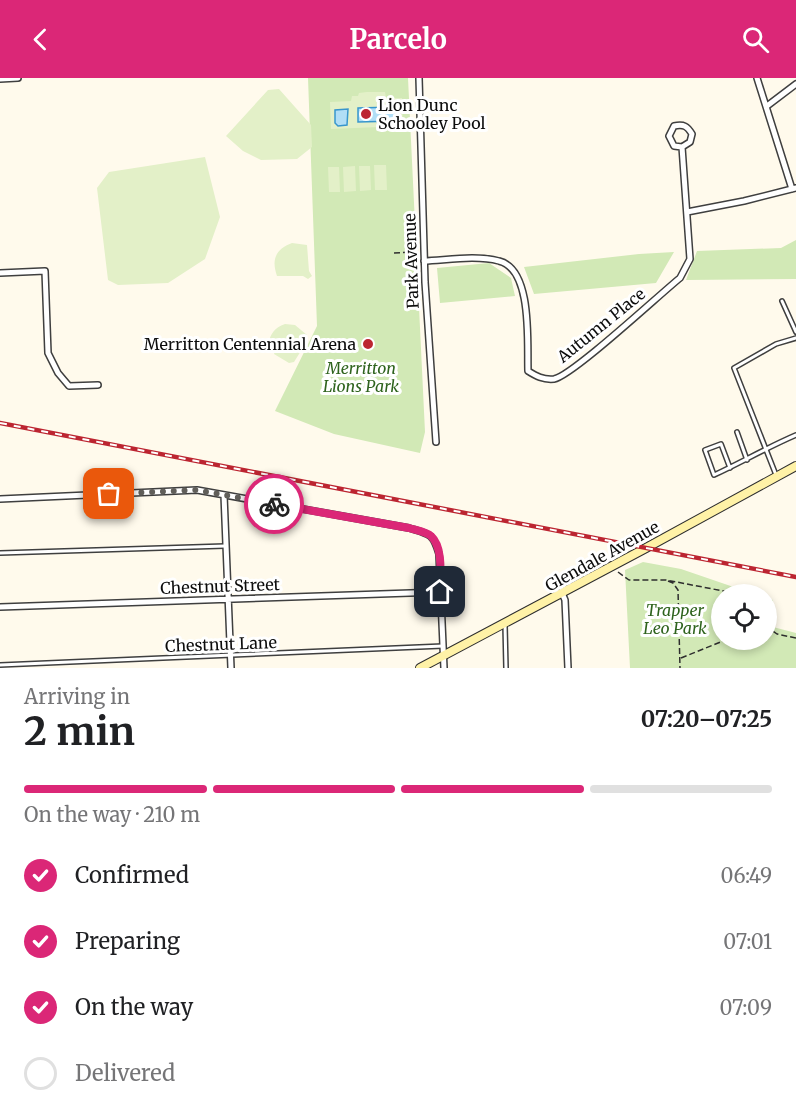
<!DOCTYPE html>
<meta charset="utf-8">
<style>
:root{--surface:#fff;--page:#f2f2f2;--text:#202124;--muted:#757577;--line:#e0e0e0;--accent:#db2777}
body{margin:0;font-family:Merriweather,serif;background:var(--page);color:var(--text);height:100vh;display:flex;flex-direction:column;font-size:22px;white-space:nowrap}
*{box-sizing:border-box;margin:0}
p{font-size:20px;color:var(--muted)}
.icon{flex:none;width:33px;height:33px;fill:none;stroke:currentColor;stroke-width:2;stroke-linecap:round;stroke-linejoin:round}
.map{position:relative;height:590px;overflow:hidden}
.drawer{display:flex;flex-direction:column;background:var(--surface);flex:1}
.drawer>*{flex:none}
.controls{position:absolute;left:711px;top:506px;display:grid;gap:12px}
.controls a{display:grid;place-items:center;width:66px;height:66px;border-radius:50%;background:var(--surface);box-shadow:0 3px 9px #0003;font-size:30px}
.pin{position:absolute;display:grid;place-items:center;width:51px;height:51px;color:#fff;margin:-26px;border-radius:12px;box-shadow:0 3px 9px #0006}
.courier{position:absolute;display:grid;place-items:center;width:60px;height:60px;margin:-30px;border:4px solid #db2777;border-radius:50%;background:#fff;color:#222;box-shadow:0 2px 8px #0007}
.overview em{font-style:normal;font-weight:700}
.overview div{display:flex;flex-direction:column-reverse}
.overview{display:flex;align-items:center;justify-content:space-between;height:102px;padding:0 24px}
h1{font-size:39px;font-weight:700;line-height:45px}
.bar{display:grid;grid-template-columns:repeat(4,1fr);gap:9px 6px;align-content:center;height:72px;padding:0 24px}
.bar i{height:8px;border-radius:4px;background:var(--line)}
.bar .selected{background:var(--accent)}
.bar p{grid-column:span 4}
ol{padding:0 24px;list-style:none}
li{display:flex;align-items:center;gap:18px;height:66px}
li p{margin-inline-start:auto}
li .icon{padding:6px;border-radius:50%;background:var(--accent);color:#fff;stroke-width:4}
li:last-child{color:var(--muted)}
li i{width:33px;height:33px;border:3px solid var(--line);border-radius:50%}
header{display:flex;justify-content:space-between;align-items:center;height:78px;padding:0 24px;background:var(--accent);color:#fff;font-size:27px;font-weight:700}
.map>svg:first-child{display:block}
.green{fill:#d2e9b6}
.pitch{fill:#e3f0c8}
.water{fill:#b1def6;stroke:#3896cd;stroke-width:1.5}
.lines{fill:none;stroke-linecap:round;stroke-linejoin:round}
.lane-casing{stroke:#3f3f3f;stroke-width:6}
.street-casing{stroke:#3f3f3f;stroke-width:8}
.secondary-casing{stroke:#2e2e2e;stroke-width:10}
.path{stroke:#2e2e2e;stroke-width:1.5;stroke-dasharray:6 3;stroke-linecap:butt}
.lane{stroke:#fff;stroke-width:3}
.street{stroke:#fff;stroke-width:5}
.secondary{stroke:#fff2a7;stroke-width:8}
.rail-casing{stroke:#bc2531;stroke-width:4.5}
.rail{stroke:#fff;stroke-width:2;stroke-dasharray:7;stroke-linecap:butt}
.done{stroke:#615f5a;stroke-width:6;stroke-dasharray:0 10.8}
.route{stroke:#db2777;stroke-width:8}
.poi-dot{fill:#bc2531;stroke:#fff;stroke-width:2}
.labels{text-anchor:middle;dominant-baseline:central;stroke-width:6;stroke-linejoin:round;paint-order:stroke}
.poi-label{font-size:16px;fill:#0c0c0c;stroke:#fff;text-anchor:start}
.street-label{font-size:16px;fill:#0c0c0c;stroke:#fff}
.park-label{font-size:16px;font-style:italic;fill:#2e631d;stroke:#fff}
</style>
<header><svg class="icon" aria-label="back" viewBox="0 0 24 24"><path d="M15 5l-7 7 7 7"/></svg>Parcelo<svg class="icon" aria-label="search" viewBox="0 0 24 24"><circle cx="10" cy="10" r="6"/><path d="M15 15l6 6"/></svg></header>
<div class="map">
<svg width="796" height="590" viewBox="0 0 796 590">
<rect width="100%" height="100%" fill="#fffaec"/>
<path class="green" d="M308,0H408L425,354L420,375L334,356L275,333L317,248Z
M796,162V201L686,202L697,173L781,170Z
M674,174L656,205L534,216L524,189L639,176Z
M489,185L511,200L515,218L440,225L437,190Z
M643,484L681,491L754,516H722V561H766L767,520L773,522V549L796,555V590H630L625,492Z"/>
<path class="pitch" d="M279,11L311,47L312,69L297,81L261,82L243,73L226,58L268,12Z
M367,14H385L386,20H402L403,48L331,51L330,24L351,23L352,18H358L359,15Z
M205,79L220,139L205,181L168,205L118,207L108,202L97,110L109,94Z
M374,87H386L387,112H375Z
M355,88L356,113L344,114L343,89Z
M359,88H370L371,112L360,113Z
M328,89H339L340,114H329Z
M292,165L307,167L309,193L312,198L308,201L303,198H277C271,181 276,171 292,165Z
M285,246L295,247L307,257L302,266L304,268L294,284L289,285L274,276L276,271L268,266C271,255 274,250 285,246Z"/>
<path class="water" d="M395,29L396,43L358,44V30Z
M348,31L347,47L338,48L335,45V32Z"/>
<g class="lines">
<defs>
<path id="lane" d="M782,223L796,254
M737,354L747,382
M730,390L721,366L705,372L714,397C742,384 768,369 796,357
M776,397L734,290L776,266L796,260
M0,475L225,468
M505,547L506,590
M0,587L443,568"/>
<path id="street" d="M419,0L425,204L436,364
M757,0L792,111
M0,1L18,0
M767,28L796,6
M687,134L744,123L796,110
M424,183C448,182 476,177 499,183C533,191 527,266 528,293C536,298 543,302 554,301C572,298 660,216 680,200L690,181L682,69L690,64L692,56C687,48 684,46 674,48L669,58L674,68L682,69
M0,195L45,193L48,275L58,295L69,308L98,307
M224,417L231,590
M0,421L197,412L409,450C429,456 433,455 439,476L444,590
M562,515L565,522L568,590
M0,529L440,514"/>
<path id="secondary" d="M420,590L646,470L796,388"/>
</defs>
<use href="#lane" class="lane-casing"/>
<use href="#street" class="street-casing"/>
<use href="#secondary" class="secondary-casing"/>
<path class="path" d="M394,175L417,174
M618,494L629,502H666L739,516
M668,503L673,505L678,512L680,590
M766,548L777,556L796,560
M681,580L728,561"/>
<use href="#lane" class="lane"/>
<use href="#street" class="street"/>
<use href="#secondary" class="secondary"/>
<defs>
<path id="rail" d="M0,345L796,499"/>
</defs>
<use href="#rail" class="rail-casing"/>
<use href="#rail" class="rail"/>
</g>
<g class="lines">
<path class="done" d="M109,416L197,412L274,426"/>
<path class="route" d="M274,426L409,450C415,452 427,454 431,458C444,470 440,499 440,514"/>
</g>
<g class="poi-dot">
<circle cx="366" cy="36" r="6"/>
<circle cx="368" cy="266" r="6"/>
</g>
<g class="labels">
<g class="poi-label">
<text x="378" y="27">Lion Dunc<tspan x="378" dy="18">Schooley Pool</tspan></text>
<text x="356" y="266" text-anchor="end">Merritton Centennial Arena</text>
</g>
<g class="street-label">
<text transform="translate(411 183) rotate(-92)">Park Avenue</text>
<text transform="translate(601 247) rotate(-39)">Autumn Place</text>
<text transform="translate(602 478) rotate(-29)">Glendale Avenue</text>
<text transform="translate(220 508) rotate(-2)">Chestnut Street</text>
<text transform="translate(221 566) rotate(-2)">Chestnut Lane</text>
</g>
<g class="park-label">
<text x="361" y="290">Merritton<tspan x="361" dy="18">Lions Park</tspan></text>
<text x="675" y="532">Trapper<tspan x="675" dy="18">Leo Park</tspan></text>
</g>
</g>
</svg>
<div class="controls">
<a><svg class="icon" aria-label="locate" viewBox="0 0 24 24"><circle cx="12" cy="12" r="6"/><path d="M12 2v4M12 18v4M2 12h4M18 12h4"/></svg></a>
</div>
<div class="pin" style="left:109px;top:416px;background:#ea580c"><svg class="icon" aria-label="bag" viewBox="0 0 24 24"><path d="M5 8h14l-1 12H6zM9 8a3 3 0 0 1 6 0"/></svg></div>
<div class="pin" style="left:440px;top:514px;background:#1f2937"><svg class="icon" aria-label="home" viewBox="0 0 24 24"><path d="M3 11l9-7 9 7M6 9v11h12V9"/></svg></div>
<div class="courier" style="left:274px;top:426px"><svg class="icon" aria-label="bike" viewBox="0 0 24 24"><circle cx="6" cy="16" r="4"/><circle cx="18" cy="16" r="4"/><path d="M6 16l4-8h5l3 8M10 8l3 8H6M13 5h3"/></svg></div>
</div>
<section class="drawer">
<div class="overview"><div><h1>2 min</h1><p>Arriving in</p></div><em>07:20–07:25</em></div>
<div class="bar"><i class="selected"></i><i class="selected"></i><i class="selected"></i><i></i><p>On the way · 210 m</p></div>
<ol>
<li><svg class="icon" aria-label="check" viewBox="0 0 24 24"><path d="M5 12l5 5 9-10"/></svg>Confirmed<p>06:49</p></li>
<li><svg class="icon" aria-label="check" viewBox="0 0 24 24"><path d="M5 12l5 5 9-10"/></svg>Preparing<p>07:01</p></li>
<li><svg class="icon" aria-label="check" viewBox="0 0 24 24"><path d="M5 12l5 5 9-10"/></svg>On the way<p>07:09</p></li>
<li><i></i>Delivered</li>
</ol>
</section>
